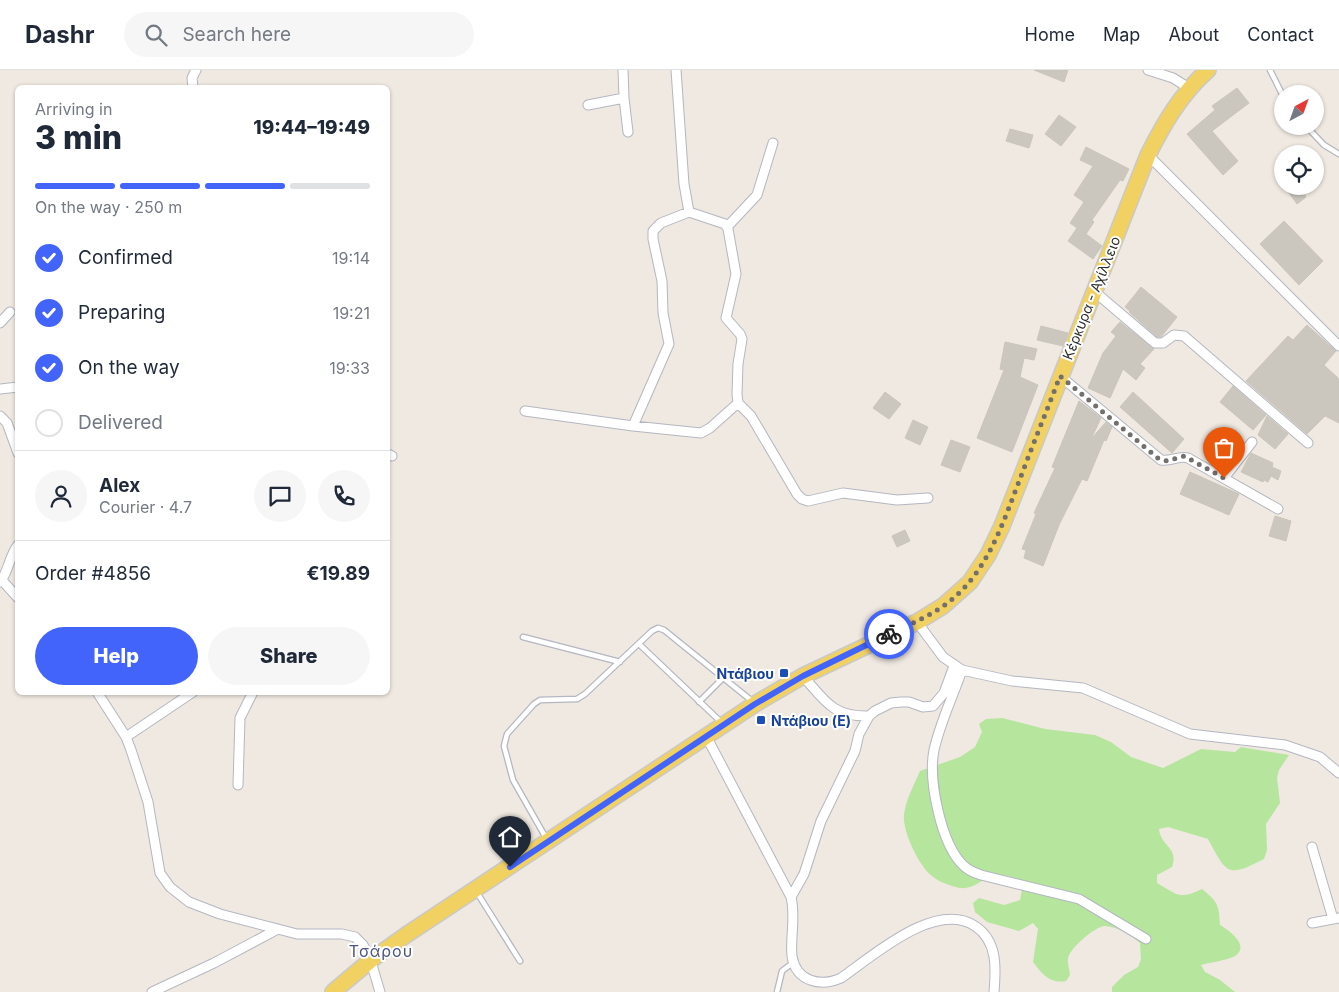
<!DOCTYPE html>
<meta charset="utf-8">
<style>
:root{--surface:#fff;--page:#f6f6f7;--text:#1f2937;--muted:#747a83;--line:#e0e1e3;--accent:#4264fb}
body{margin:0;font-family:Inter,sans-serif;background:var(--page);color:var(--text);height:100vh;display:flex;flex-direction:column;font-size:19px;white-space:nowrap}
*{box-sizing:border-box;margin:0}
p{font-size:16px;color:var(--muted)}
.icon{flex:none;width:28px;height:28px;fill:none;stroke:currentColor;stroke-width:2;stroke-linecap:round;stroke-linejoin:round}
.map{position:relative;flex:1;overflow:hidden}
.details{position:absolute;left:15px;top:15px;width:375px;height:610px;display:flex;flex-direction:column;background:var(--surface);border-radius:8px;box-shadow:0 1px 4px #0004}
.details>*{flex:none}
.needle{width:32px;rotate:41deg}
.buttons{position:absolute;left:1274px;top:15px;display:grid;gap:10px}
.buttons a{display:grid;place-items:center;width:50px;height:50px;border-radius:50%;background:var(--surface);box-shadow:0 1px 4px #0004;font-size:25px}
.pin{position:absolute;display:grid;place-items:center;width:42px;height:42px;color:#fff;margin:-51px -21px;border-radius:50% 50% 50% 0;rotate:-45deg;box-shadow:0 0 5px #0007}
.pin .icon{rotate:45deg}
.courier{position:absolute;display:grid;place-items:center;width:50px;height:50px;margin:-25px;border:4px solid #4264fb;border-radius:50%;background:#fff;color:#222;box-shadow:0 1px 6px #0007}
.overview em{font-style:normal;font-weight:800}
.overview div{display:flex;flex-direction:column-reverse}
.overview{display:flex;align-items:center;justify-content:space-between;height:85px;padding:0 20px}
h1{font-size:32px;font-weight:800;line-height:38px}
.bar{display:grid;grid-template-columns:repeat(4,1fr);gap:8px 5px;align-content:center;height:60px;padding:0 20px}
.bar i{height:6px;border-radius:4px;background:var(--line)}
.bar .on{background:var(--accent)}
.bar p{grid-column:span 4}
.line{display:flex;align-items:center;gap:12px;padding:0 20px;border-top:1px solid var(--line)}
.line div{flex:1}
.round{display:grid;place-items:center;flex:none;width:52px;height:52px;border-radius:26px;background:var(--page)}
ol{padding:0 20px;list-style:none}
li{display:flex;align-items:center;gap:15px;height:55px}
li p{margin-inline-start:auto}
li .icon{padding:5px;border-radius:50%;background:var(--accent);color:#fff;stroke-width:4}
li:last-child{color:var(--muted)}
li i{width:28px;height:28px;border:2px solid var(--line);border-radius:50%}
.button{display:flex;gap:10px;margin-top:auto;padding:10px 20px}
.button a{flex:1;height:58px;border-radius:30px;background:var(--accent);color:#fff;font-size:20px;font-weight:800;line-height:58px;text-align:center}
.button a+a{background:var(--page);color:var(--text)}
header{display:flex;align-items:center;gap:30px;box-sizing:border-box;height:70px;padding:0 25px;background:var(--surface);border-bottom:1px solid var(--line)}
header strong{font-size:24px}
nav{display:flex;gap:28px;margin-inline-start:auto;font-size:18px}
.search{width:350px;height:45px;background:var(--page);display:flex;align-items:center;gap:12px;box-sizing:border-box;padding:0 18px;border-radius:28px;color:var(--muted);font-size:19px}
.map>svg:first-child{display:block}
.green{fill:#b6e59e}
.building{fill:#cbc7bf;stroke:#cbc5ba}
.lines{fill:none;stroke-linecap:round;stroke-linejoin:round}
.service-casing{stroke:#b4b7c1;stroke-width:7}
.minor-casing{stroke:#b4b7c1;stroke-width:11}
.primary-casing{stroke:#c9c9c9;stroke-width:18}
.service{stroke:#fff;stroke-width:4.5}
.minor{stroke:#fff;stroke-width:9}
.primary{stroke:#f2d163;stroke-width:15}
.done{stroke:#726f6d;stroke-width:5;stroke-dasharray:0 9}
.route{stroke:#4264fb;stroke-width:6}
.transit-dot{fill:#1a4fb4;stroke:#fff;stroke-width:2}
.labels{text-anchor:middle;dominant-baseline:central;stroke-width:4;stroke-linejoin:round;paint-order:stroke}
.street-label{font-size:14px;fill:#2e2e2e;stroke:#fff}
.transit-label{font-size:14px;font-weight:bold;fill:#164399;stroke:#fff;text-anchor:end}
.quarter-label{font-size:16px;letter-spacing:1px;fill:#4d5680;stroke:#fff}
</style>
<header>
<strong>Dashr</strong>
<div class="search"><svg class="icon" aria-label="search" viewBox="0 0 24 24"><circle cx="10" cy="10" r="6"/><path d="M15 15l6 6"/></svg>Search here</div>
<nav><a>Home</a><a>Map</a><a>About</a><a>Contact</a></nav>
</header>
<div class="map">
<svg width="1339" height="922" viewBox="0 0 1339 922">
<rect width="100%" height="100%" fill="#efe9e1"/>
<path class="green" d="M1002,648L1045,659L1095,665L1111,672L1131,687L1163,698L1201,679L1235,682L1241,677L1289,685L1279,700L1277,708L1280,733L1266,754L1267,780L1264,789C1227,808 1227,804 1208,769L1168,757L1159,759C1161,777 1179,777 1172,797L1157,805V813C1178,825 1179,830 1202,819C1218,832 1219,835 1220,855C1230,861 1252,877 1233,887C1224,891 1211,892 1201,895L1205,902L1220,910L1235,922H1112V917L1124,905L1138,897L1141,889L1140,873C1130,864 1118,857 1105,856C1095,856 1068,880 1068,889C1067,894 1070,900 1070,905L1066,911C1050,914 1042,904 1033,892L1038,859L1033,853L1019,861L987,852L975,842L973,833L979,828L1004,835L1020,830L1023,815C1014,804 997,803 985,809C977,814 970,819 960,818C951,816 939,812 932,806C919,796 902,761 904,744C906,729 914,715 920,701L960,687L975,677L982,662L979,654L986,649Z"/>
<path class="building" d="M1034,0H1068L1064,12Z
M1237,18L1249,33L1212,61L1238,91L1223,105L1187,64L1215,40L1212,36Z
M1059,45L1076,57L1061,76L1045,64Z
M1010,59L1033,65L1029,78L1006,71Z
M1086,77L1129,99L1123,111L1120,110L1092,150L1094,152L1086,164L1102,176L1093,189L1068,171L1077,158L1070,153L1084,132L1074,125L1093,96L1080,90Z
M1284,116H1299L1306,127L1297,134Z
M1284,151L1323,191L1299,215L1260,174Z
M1141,217L1177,247L1161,267H1157L1129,242L1130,241L1125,237Z
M1120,252L1154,279L1140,294L1145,298L1136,310L1123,299L1110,328L1088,318L1103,283L1116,266L1111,262Z
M1307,255L1336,281L1324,295L1339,309V353L1325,346L1307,364L1246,311L1288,266L1293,270Z
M1041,256L1068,263L1063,276L1037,270Z
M1005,272L1037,279L1034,290L1024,288L1020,307L1038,315L1012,382L977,368L1004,300L1000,299Z
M1233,316L1266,345L1253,360L1220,332Z
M885,322L901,334L889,349L873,338Z
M1133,322L1184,369L1172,383L1120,337Z
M1079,331L1101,348L1091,369L1106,352L1112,357L1106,371L1104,370L1087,411L1082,409L1059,455L1043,496L1024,488L1026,480L1022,479L1036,444L1034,443L1055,398L1052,397Z
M1267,346L1288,364L1275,379L1258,365Z
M913,350L928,357L920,375L905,368Z
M1215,364L1219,367L1221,364L1238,378L1222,397L1209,387L1212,382L1205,376Z
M951,370L970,377L960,402L941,395Z
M1251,383L1273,393L1272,397L1281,401L1278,410L1271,406L1268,412L1264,410L1263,412L1241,402Z
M1190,402L1239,424L1229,445L1180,424Z
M1275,446L1291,451L1286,471L1269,466Z
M905,460L910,471L897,477L892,466Z"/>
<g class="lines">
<defs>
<path id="service" d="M1270,0L1282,24
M1306,56L1324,75L1339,84
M523,567L620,592
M639,574L721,652
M699,632L723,608
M546,768L513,710L504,676L507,664L534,634L540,630L577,629L585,624L652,561L658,558L664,560L752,631
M476,821L520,891
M777,922L782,901L794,892"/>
<path id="minor" d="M676,0L684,114L689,142L725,154L728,159L736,204L726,248L740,264L742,269L738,294L737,324L738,333L751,346L797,424L802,429L808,431L843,423L897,430L928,428
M1148,0L1173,8L1189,18
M193,18L192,8L196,0
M624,28L628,62
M588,35L624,28L623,0
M1148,85L1339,276
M689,142L661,153L653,161V169L662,211L663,243L669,274L633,356L701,363L710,358L738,333
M727,157L757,125L773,73
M1095,222L1155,273H1163L1174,265L1184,266L1308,373
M0,253L10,242
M1060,306L1161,390C1171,392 1179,385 1188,388L1278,439
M0,319L18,317
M525,341L633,356
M0,346L7,353L18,383
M388,384L392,386
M1224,408L1252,372
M0,508L18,528
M0,512C9,501 9,486 18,475
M917,552L943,587L962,600L1012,611L1083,618L1190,664L1285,675L1320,687L1339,703
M962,600C953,626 940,653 934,680C928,710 941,775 964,796C969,801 975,803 981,805L1079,829L1146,869
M803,606C825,631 833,647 869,646
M97,622L126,667L131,680L148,732L160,803L170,817L189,832L220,844L297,864H342L355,867L363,875L369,885L380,922
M706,666L791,827C796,848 790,866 792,886C796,912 821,917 841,908C873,886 935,830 975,856C998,871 996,899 994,922
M126,667L193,622
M238,715L240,648L253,622
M1312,777L1333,849
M791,827L804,804L821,751L855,681L859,664L869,646L875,641L891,633L901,632H909L923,637L933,636L944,623L954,596
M1312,853L1339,848
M152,922L214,893L278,859"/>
<path id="primary" d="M333,922L371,890L406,865L755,634L803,606L917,552L943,536L970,512L988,485L1002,456L1148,85C1164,53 1181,24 1208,0"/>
</defs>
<use href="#service" class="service-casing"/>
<use href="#minor" class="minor-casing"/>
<use href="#primary" class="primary-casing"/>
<use href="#service" class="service"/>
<use href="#minor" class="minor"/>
<use href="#primary" class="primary"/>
</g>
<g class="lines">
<path class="done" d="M889,564C913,553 938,543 958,524C992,492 1006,444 1023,401C1035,369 1048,338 1060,306L1159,389L1167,391L1184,386L1224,408"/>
<path class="route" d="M510,797L755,634L803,606L889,564"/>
</g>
<g class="transit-dot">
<rect x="779" y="598" width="10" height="10" rx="2.5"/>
<rect x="756" y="645" width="10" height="10" rx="2.5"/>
</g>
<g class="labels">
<g class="street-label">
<text transform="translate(1091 228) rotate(-68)">Κέρκυρα - Αχίλλειο</text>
</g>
<g class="transit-label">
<text x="774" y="603">Ντάβιου</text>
<text x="771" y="650" text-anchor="start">Ντάβιου (E)</text>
</g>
<g class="quarter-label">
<text x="381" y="881">Τσάρου</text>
</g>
</g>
</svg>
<div class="buttons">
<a><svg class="needle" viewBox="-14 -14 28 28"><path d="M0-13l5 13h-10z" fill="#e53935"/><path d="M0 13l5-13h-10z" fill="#747a83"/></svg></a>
<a><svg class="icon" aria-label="locate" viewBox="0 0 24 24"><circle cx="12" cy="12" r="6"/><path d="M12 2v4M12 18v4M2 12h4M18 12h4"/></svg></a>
</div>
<div class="pin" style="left:1224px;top:408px;background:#ea580c"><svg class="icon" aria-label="bag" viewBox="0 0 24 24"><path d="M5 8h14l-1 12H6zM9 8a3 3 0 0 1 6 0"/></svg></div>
<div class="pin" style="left:510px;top:797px;background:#1f2937"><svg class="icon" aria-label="home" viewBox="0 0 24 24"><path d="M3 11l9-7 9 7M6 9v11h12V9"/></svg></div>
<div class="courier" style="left:889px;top:564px"><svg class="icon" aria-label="bike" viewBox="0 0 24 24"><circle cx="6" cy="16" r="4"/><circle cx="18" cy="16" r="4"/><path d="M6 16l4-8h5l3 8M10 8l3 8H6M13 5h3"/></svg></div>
<section class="details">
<div class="overview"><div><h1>3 min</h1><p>Arriving in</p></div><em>19:44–19:49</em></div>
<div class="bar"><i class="on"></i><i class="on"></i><i class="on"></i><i></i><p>On the way · 250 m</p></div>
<ol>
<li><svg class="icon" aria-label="check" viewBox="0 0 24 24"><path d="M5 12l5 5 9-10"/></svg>Confirmed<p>19:14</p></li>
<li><svg class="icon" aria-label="check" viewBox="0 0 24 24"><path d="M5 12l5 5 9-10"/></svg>Preparing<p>19:21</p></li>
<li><svg class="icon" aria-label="check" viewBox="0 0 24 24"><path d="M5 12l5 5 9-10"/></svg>On the way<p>19:33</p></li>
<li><i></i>Delivered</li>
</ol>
<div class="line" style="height:90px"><a class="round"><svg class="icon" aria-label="person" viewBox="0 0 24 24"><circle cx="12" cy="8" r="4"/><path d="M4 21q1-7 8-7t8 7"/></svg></a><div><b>Alex</b><p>Courier · 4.7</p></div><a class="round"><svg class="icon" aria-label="chat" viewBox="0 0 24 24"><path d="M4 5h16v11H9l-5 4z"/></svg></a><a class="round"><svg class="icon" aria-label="phone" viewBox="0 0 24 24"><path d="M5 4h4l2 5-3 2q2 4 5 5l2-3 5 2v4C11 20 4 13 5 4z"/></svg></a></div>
<div class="line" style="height:65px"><div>Order #4856</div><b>€19.89</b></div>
<div class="button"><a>Help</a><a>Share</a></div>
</section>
</div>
